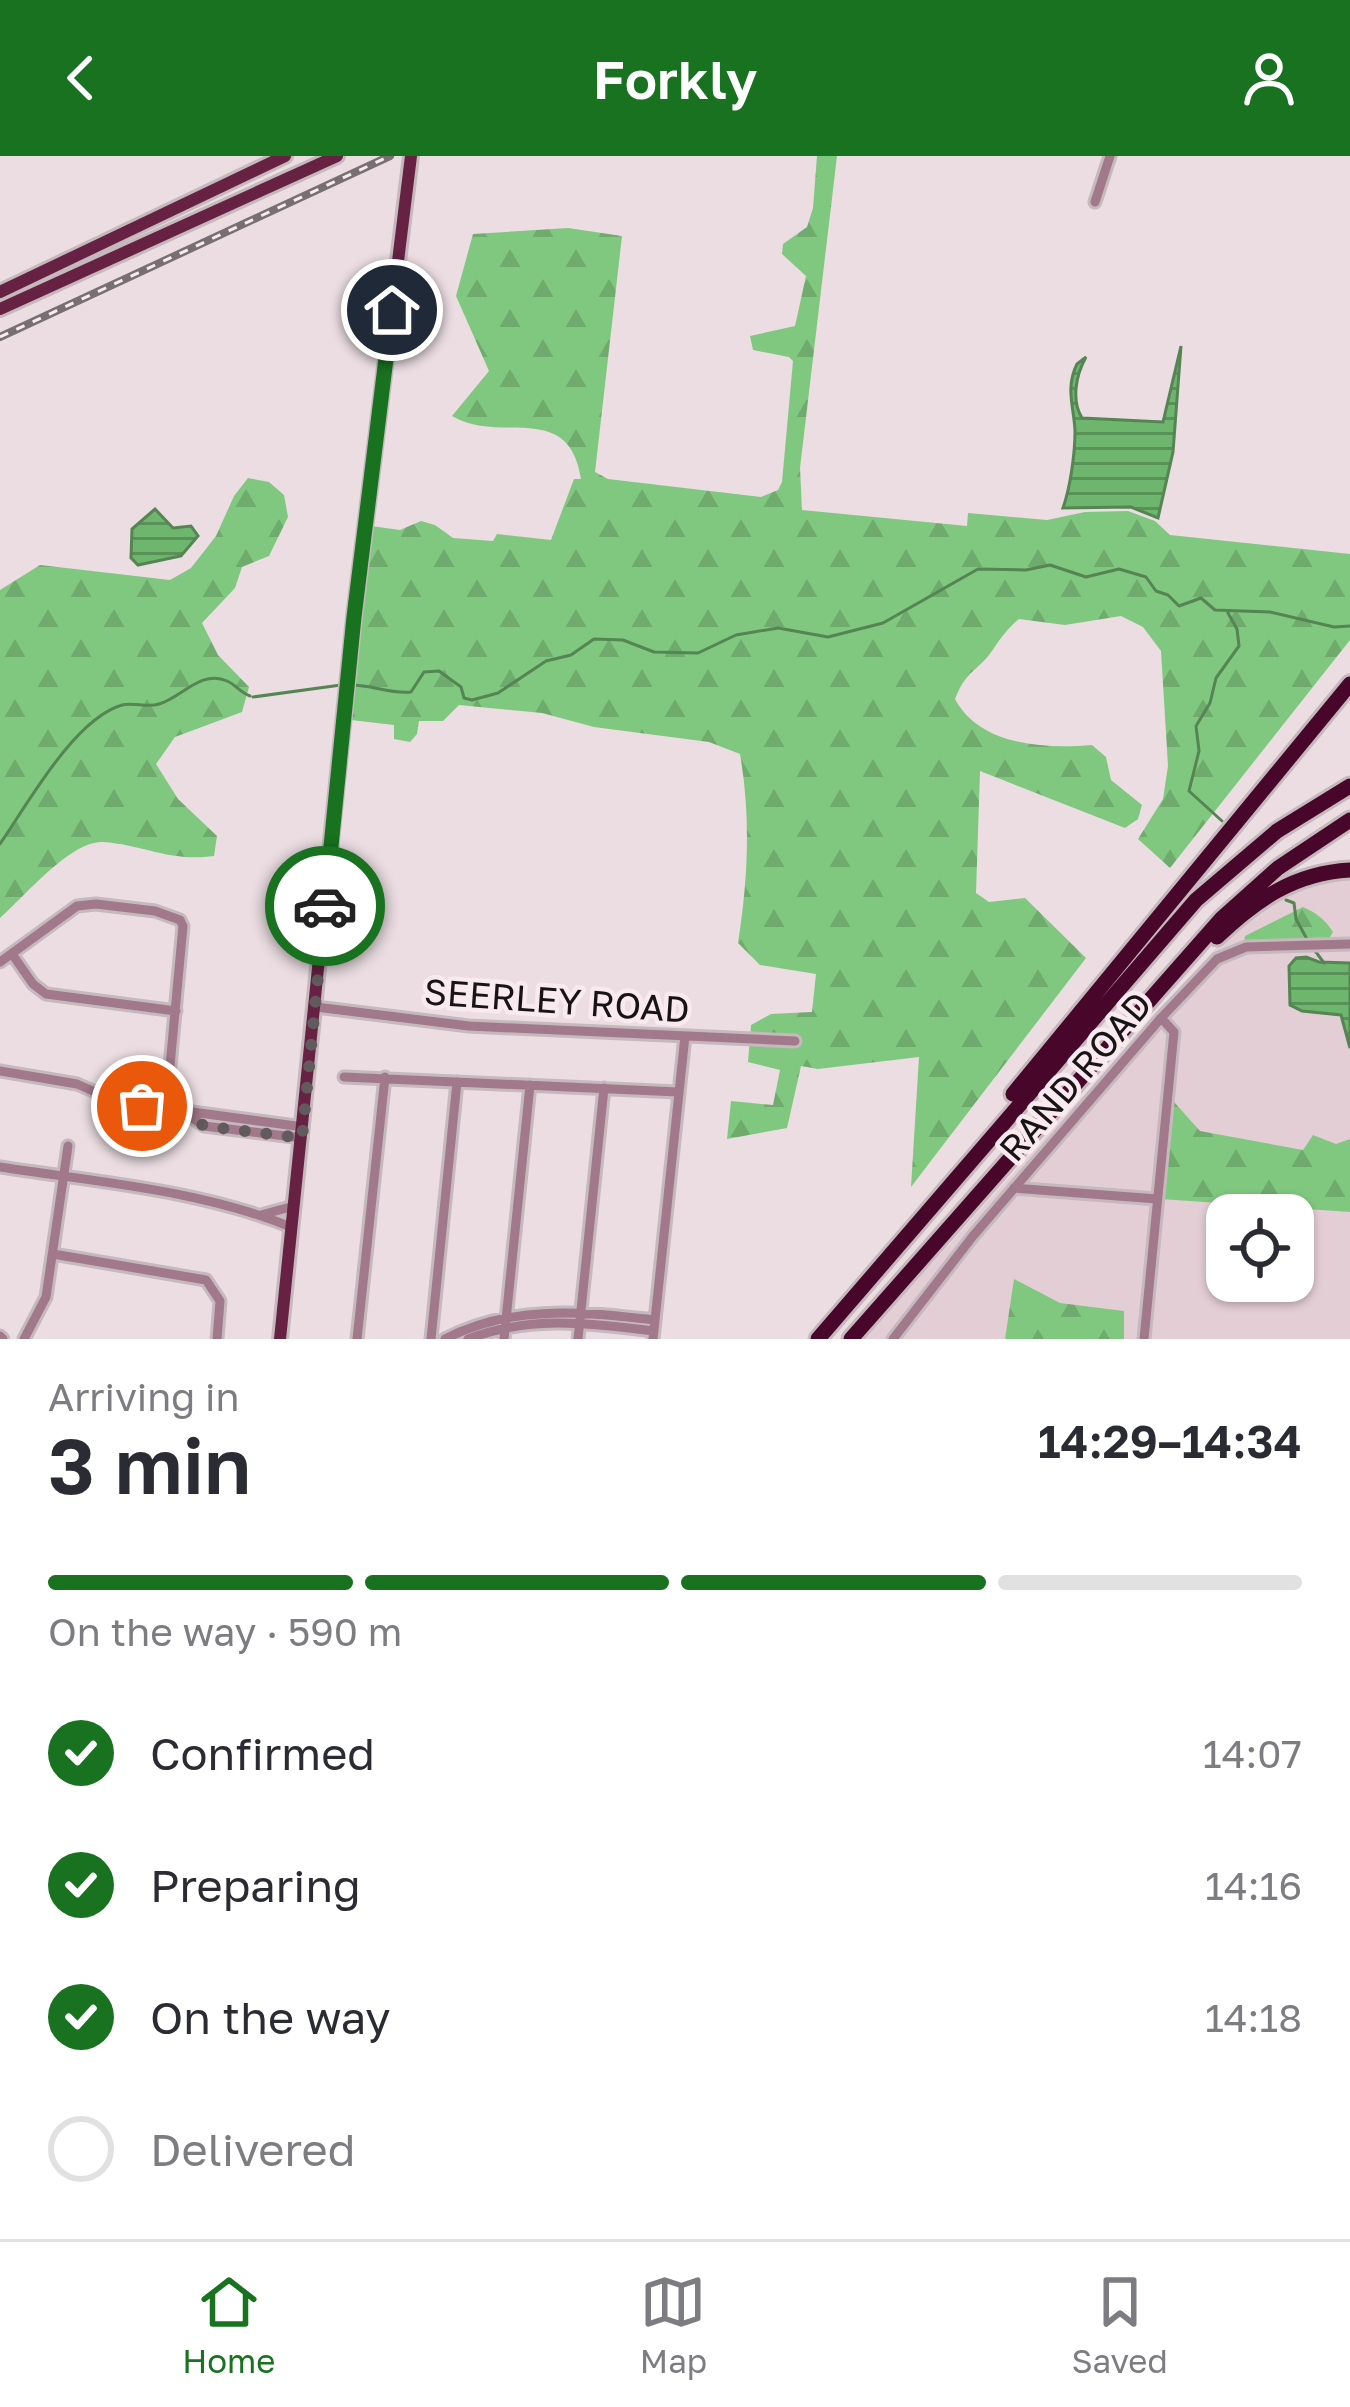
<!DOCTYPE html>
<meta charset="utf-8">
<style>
:root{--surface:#fff;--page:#f2f2f3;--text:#2b2b33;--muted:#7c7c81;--line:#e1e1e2;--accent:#18721f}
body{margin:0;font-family:"Golos Text",sans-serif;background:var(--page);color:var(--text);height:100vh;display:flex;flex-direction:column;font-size:45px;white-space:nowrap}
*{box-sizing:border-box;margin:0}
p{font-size:39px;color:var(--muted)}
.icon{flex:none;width:66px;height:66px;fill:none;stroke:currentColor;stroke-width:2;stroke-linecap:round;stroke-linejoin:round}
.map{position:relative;height:1183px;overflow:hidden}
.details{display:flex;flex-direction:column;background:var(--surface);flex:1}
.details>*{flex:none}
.tools{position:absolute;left:1206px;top:1038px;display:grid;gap:24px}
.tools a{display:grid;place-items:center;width:108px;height:108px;border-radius:24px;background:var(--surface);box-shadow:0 3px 9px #0004;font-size:60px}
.pin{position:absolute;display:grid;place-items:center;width:102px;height:102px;color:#fff;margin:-51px;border:6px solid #fff;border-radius:50%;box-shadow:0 3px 12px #0007}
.courier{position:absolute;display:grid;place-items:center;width:120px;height:120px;margin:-60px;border:9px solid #18721f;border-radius:50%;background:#fff;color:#222;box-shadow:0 3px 15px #0007}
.headline em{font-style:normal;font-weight:600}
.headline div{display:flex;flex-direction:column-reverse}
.headline{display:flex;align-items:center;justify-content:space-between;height:204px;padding:0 48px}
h1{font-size:78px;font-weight:600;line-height:90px}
.bar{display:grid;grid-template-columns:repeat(4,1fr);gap:18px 12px;align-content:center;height:144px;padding:0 48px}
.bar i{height:15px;border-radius:9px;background:var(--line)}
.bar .on{background:var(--accent)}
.bar p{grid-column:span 4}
ol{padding:0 48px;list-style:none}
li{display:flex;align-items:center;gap:36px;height:132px}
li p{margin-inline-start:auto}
li .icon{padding:12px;border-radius:50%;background:var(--accent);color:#fff;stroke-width:4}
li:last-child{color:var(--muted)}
li i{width:66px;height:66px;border:6px solid var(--line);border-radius:50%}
header{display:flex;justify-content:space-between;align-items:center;height:156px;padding:0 48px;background:var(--accent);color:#fff;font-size:54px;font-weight:600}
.tab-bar{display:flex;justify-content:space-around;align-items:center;height:168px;border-top:3px solid var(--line);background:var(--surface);font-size:33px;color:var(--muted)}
.tab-bar a{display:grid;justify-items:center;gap:6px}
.tab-bar .on{color:var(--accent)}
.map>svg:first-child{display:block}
.built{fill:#e4ced6;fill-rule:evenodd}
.forest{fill:url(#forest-firs)}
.water{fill:url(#water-rules);stroke:#548553;stroke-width:3}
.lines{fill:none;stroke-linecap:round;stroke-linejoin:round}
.stream{stroke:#548553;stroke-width:3}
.minor-casing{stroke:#c5b9bd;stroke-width:15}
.major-casing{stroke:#c5b9bd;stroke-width:18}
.highway-casing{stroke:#c5b9bd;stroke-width:21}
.minor{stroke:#a2798a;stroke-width:9}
.major{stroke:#662143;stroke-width:12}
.highway{stroke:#48072a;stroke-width:15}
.rail-casing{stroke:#786f72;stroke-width:8}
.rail{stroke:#f8eaef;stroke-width:3;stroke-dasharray:9;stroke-linecap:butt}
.done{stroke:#625a5d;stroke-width:12;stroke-dasharray:0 21.6}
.route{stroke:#18721f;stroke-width:15}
.labels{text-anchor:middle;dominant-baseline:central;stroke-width:9;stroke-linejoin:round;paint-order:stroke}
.street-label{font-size:36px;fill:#181415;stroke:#f8eaef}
</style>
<header><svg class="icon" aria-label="back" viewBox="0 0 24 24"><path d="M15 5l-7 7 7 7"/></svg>Forkly<svg class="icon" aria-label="person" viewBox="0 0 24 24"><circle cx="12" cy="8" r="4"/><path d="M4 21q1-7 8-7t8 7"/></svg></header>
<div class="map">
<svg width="1350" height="1183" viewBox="0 0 1350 1183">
<defs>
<pattern id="forest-firs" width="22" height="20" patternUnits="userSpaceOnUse" patternTransform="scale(3)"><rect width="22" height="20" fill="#80c87f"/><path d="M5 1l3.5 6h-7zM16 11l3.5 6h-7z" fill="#6eab6d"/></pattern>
<pattern id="water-rules" width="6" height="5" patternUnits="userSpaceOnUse" patternTransform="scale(3)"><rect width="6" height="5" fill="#6eb56d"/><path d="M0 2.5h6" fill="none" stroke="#599258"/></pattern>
</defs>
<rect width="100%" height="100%" fill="#ebdde2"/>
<path class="built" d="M1350,722V1183H864L1229,778L1256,754L1289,733ZM1227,1059H1293V1125H1227Z"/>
<path class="forest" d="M817,0H837L800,312L802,354L967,370L968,357L1047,364L1085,356L1128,355L1155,365L1170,379L1350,398V484L1170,712L1138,683L1163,643L1168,610L1161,495L1143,471L1121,460L1065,469L1019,463C1007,473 1001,482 992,495C976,517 967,513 955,543C980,590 1045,593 1092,589L1106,601L1111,624L1142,649L1138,663L1125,672L980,615L976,737L989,746L1025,742L1086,802L911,1031L919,901L818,913L801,910L787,972L727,983L731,945L773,949L780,914L748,906L751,869L771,858L812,856L816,818L760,809L738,787C748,724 751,661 740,598L709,586L594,571L542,557L459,549L443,565H419L417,578L410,586L394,583V569L351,564L371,370L400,374L421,365L435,369L453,382L493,385L497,378L551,384L574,323H581C569,243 499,289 452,260L489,215L456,140L473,78L568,72L622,80L595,316L608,323L761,341L778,334L782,326L793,205L789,201L753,194L750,180L795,170L806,120L782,98L783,88L807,71L813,52Z
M248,322L269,326L284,339L288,361L269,400L242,411L235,432L202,467L218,499L249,531L242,556L175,581L156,608L178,643L217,680L214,700C168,706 145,689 103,686C71,684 24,741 0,762V434L40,409L170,424L191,412L216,380L234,340Z
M1303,751C1316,757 1325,763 1333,776L1327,786H1244L1245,780Z
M1174,946L1200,975L1303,994L1313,979L1336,988L1350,983V1056L1161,1043Z
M1014,1123L1060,1147L1124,1155V1183H1005Z"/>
<path class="water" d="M1181,190L1173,296L1158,362L1131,351L1063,352C1070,332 1075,299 1075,275C1074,251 1065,232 1077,208L1086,201C1076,219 1071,244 1082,262L1163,266Z
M155,353L173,372L191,370L198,380L181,400L138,409L131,402L132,373Z
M1306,801L1319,806L1350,807V892L1341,859L1302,855L1290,849L1289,810L1296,802Z"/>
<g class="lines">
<path class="stream" d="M351,529C373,529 389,538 411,536L424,516L439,515L461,531L464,542L472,544L498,537L546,505L571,499L594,483L623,484L654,496L698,497L736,479L778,472L828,481L883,467L978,413L1026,414L1050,409L1086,421L1119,413L1146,421L1156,435L1168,439L1179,450L1201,442L1215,454L1270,456L1334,471L1350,470
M253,541L341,529
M1222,665L1189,635L1199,595L1196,570L1210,547L1216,522L1239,490L1237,473L1228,457
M0,688C27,649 74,563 122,549C133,546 148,552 159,548C181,542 201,513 227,525C236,529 240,536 250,540
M1286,744L1294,747L1296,763L1308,785
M1313,792L1324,807"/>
<defs>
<path id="minor" d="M1095,46L1110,0
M12,798L33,828L46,838L176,855
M0,806L77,750L96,748L155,755L180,764L183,770L166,953
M316,851L469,870L795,885
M0,915L77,928L118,946L303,971
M344,921L678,936
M188,959L204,970L302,982
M0,1011C97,1026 201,1034 291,1071
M1014,1032L1157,1043
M261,1059L294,1050
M53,1098L206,1124L220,1145L217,1183
M0,1180L3,1183
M24,1183L46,1141L68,990
M357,1183L385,921
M431,1183L457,926
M445,1183C513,1148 582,1156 655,1164
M468,1183C531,1159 588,1167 654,1175
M504,1183L530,929
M578,1183L604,932
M653,1183L685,880
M893,1183L973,1080L1161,862L1217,803L1246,791L1350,788
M1144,1183L1174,876L1161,862"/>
<path id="major" d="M0,136L285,0
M0,153L337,0
M280,1183L354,461L411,0"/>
<path id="highway" d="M1217,781C1256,744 1294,717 1350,714
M1013,938L1350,528
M818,1183L1196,744L1277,675L1350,630
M851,1183L1222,762L1278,712L1350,664"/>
</defs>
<use href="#minor" class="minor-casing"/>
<use href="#major" class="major-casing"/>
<use href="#highway" class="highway-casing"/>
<use href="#minor" class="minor"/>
<use href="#major" class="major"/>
<use href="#highway" class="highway"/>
<defs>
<path id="rail" d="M0,181L390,0"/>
</defs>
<use href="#rail" class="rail-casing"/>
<use href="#rail" class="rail"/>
</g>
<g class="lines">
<path class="done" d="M142,950L184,956L204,970L302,982L325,750"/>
<path class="route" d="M325,750L354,461L392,154"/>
</g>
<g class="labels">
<g class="street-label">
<text transform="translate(557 844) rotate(4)">SEERLEY ROAD</text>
<text transform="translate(1075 920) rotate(-49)">RAND ROAD</text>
</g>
</g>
</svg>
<div class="tools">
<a><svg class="icon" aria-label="locate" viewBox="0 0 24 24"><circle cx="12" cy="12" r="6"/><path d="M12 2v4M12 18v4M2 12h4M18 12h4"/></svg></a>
</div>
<div class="pin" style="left:142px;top:950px;background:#ea580c"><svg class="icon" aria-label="bag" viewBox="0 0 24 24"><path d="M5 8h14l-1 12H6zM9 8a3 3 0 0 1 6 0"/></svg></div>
<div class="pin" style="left:392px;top:154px;background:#1f2937"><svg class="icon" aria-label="home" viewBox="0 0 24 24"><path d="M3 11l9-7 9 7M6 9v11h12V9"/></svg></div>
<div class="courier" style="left:325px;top:750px"><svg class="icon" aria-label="car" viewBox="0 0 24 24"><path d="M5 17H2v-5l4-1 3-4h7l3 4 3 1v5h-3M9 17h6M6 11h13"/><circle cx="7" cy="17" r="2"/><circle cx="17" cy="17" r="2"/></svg></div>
</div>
<section class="details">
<div class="headline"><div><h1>3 min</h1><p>Arriving in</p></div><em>14:29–14:34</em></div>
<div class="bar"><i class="on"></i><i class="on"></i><i class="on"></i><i></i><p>On the way · 590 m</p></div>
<ol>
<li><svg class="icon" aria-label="check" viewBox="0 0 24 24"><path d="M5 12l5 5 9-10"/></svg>Confirmed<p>14:07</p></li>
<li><svg class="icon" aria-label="check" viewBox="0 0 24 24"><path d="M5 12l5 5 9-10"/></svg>Preparing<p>14:16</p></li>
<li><svg class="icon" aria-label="check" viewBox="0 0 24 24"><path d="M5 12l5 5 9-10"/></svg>On the way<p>14:18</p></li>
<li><i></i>Delivered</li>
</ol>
</section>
<nav class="tab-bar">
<a class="on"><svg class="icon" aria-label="home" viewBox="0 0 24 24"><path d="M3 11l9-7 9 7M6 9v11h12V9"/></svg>Home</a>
<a><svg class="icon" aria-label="map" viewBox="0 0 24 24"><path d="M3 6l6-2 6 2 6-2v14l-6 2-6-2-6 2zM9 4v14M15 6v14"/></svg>Map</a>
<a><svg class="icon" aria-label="saved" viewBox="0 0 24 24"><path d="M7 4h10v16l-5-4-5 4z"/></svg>Saved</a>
</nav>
